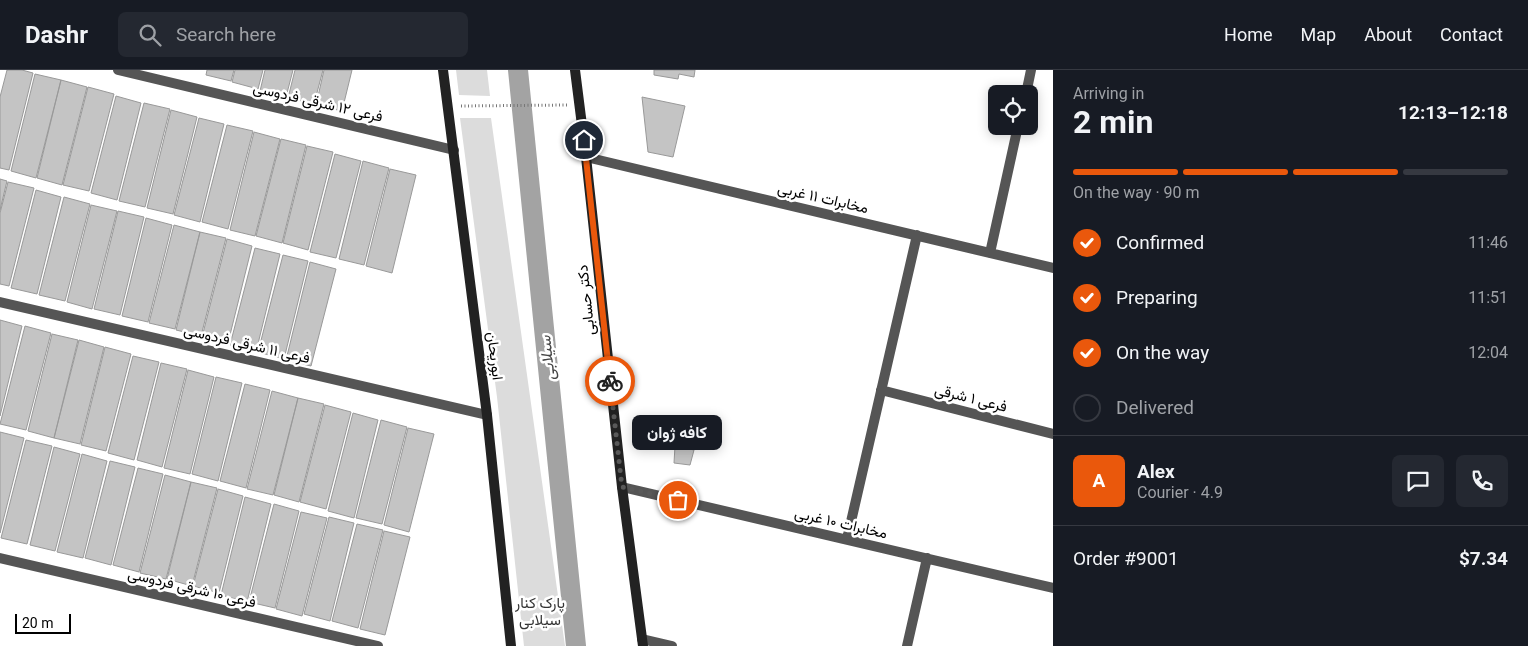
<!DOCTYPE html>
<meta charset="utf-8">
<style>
:root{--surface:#171b24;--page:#242831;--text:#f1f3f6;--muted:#9ea1a6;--line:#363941;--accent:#ea580c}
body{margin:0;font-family:Roboto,Vazirmatn,sans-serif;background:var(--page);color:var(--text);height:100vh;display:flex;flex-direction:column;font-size:19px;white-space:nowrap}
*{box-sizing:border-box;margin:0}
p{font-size:16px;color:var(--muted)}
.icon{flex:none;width:28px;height:28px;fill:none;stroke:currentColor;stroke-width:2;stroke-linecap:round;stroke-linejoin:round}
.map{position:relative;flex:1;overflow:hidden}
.panel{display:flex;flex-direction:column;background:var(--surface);width:475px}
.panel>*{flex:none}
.controls{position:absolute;left:988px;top:15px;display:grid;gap:10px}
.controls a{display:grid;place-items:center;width:50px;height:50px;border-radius:8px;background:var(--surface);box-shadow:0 2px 12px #0003;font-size:25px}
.scale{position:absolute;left:15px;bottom:12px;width:56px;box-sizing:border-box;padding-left:5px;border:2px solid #000;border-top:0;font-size:14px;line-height:18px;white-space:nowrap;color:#000;-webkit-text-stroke:4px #fff;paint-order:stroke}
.pin{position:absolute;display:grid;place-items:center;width:42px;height:42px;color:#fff;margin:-21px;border:2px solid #fff;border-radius:50%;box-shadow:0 1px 5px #0007}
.courier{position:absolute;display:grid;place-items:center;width:50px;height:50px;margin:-25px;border:4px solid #ea580c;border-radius:50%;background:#fff;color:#222;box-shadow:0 1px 6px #0007}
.bubble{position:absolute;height:35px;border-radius:8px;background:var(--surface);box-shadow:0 2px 12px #0003;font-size:16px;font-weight:700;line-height:35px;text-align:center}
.headline em{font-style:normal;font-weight:700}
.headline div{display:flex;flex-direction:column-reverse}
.headline{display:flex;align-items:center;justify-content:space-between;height:85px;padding:0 20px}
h1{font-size:32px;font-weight:700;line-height:38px}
.bar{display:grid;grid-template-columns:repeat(4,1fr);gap:8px 5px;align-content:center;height:60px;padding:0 20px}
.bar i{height:6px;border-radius:4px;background:var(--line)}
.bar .on{background:var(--accent)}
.bar p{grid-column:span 4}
.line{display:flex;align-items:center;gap:12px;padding:0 20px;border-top:1px solid var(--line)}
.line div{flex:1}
.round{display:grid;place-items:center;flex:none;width:52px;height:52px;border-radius:8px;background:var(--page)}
ol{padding:0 20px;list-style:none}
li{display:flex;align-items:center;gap:15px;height:55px}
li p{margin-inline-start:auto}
li .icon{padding:5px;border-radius:50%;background:var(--accent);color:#fff;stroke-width:4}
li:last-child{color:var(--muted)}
li i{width:28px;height:28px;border:2px solid var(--line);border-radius:50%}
header{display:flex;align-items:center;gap:30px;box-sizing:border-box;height:70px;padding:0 25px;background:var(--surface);border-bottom:1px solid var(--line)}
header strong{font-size:24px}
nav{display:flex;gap:28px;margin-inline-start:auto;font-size:18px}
.search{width:350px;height:45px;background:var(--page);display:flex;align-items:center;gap:12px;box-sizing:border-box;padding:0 18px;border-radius:8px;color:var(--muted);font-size:19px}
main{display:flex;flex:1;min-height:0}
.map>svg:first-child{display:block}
.green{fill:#dcdcdc}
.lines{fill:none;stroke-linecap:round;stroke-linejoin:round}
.canal{stroke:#a3a3a3;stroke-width:20}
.building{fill:#c4c4c4;stroke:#999}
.path{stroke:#777;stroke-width:3;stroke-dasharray:1 2.5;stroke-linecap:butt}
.minor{stroke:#555;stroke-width:10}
.secondary{stroke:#222;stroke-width:10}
.done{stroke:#595959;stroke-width:5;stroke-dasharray:0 9}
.route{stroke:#ea580c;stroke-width:6}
.labels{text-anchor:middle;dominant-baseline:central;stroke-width:5;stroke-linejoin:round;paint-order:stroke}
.street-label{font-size:15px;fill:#000;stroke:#fff}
.park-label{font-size:15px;fill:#333;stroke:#fff}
.water-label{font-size:16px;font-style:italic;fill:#444;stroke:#fff}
</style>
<header>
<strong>Dashr</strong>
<div class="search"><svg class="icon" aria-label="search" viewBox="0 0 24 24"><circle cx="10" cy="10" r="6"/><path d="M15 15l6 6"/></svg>Search here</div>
<nav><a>Home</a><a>Map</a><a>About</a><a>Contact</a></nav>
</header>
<main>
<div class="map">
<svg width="1053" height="576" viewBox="0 0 1053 576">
<rect width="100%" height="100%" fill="#fff"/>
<path class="green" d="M456,0H487L490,26L459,25Z
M460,48H491L565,576H524L497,327Z"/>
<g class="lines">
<path class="canal" d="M518,0L576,576"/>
</g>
<path class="building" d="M7,0H22L33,3L9,100L0,98V27Z
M207,0H234L231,11L206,5Z
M235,0H263L258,19L232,12Z
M265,0H293L286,27L260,21Z
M295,0H323L314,34L288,28Z
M324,0H352L342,41L316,35Z
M654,0H695L694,7L679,4L678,9L654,5Z
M35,4L61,10L36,108L11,101Z
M61,10L87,17L62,115L37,108Z
M88,17L114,24L89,121L63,115Z
M116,26L141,33L117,130L91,123Z
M642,27L685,36L673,87L648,82Z
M144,33L170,39L145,137L119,131Z
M171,40L197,47L173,144L147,138Z
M199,48L224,54L200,152L174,145Z
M227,55L253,61L228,159L202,152Z
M254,62L280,69L255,166L230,160Z
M281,69L306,75L282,173L256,166Z
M307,76L333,82L308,180L283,173Z
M335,84L361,91L336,188L310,182Z
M363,91L389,98L364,195L339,189Z
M390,99L416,105L392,203L366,196Z
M0,109L7,111L0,140Z
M8,112L34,118L9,216L0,214V143Z
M36,120L61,127L37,224L11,218Z
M64,127L90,134L65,231L39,225Z
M91,135L117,141L92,239L67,232Z
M118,141L144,147L120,245L94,239Z
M146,148L172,155L148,252L122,246Z
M174,155L200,162L175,259L149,253Z
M200,162L226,168L201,266L176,260Z
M227,169L252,176L228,273L202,267Z
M255,178L280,184L256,282L230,275Z
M283,185L308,191L284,289L258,282Z
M310,192L336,199L311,296L286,290Z
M0,250L22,256L0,346Z
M25,256L51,263L26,360L0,354Z
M52,264L78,270L54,368L28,361Z
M79,270L104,277L80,374L54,368Z
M105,277L131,284L106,381L81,375Z
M133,286L159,292L134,390L108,383Z
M161,293L187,299L162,397L137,390Z
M188,300L214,307L190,404L164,398Z
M216,307L242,313L218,411L192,404Z
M245,314L270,320L246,418L220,411Z
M272,321L298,328L273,425L247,419Z
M298,328L324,334L299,432L274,425Z
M325,335L351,342L326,439L300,432Z
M353,343L378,350L354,448L328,441Z
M381,350L407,357L382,454L356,448Z
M408,358L434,364L409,462L384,455Z
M0,362L24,368L0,463Z
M26,370L52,376L27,474L1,468Z
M675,376L694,380L690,395L674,393Z
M54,377L80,384L55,481L30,475Z
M82,384L107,391L83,488L57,482Z
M110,391L135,397L111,495L85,488Z
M138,398L163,404L139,502L113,495Z
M165,405L191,412L166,509L140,503Z
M191,412L217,418L192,516L167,509Z
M218,419L243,426L219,523L193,516Z
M245,427L271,434L247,532L221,525Z
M274,434L299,441L275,538L249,532Z
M301,442L327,448L302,546L276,539Z
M329,447L354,453L330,551L304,544Z
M357,454L383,460L358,558L332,551Z
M384,461L410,467L385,565L360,559Z"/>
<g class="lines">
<path class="path" d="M461,36L567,35"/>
<path class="minor" d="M118,0L454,80
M1026,24L1031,0
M586,87L1053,198
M990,183L1018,56
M0,232L487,345
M881,320L1053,364
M622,417L1053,518
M847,469L917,165
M0,488L378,576
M642,569L672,576
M907,576L927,488"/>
<path class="secondary" d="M443,0L487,345L511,576
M575,0L586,87L622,417L643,576"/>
</g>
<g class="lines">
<path class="done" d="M610,311L622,417L678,430"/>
<path class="route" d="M584,70L610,311"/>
</g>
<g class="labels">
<g class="street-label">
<text transform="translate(318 32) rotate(13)">فرعی ۱۲ شرقی فردوسی</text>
<text transform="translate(823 128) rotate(13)">مخابرات ۱۱ غربی</text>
<text transform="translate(586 230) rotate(-96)">دکتر حسابی</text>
<text transform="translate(247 274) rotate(13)">فرعی ۱۱ شرقی فردوسی</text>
<text transform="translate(495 286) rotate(83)">ابوریحان</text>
<text transform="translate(971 328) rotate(14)">فرعی ۱ شرقی</text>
<text transform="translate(841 453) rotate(13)">مخابرات ۱۰ غربی</text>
<text transform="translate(192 518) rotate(13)">فرعی ۱۰ شرقی فردوسی</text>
</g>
<g class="park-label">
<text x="540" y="533">پارک کنار<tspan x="540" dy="17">سیلابی</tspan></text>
</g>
<g class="water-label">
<text transform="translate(547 288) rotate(-96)">سیلابی</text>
</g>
</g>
</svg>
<div class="controls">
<a><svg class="icon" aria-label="locate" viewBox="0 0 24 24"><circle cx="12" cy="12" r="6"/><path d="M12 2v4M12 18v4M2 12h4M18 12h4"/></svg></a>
</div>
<div class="scale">20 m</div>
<div class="pin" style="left:678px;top:430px;background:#ea580c"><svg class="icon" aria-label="bag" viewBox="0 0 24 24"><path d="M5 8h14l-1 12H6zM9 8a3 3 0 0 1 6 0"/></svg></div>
<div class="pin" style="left:584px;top:70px;background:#1f2937"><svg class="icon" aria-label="home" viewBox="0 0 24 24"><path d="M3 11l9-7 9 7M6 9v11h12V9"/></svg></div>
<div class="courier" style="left:610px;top:311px"><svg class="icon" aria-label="bike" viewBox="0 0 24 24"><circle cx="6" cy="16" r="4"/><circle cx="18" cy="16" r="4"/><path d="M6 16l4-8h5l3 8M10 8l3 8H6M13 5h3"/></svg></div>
<div class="bubble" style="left:632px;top:345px;width:90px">کافه ژوان</div>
</div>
<section class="panel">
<div class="headline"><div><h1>2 min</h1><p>Arriving in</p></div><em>12:13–12:18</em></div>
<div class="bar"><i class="on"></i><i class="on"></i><i class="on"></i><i></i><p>On the way · 90 m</p></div>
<ol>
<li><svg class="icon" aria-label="check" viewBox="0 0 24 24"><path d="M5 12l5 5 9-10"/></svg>Confirmed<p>11:46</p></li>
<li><svg class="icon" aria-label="check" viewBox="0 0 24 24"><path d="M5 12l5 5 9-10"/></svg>Preparing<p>11:51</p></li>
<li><svg class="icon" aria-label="check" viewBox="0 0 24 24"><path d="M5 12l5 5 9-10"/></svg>On the way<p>12:04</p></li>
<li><i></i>Delivered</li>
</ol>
<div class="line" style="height:90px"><b class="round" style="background:var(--accent);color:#fff">A</b><div><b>Alex</b><p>Courier · 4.9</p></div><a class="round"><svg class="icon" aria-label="chat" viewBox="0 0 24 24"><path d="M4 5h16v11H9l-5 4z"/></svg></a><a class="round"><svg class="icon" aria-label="phone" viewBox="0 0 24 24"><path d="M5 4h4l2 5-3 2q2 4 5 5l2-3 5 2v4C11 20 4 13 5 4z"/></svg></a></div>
<div class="line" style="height:65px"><div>Order #9001</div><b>$7.34</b></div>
</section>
</main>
